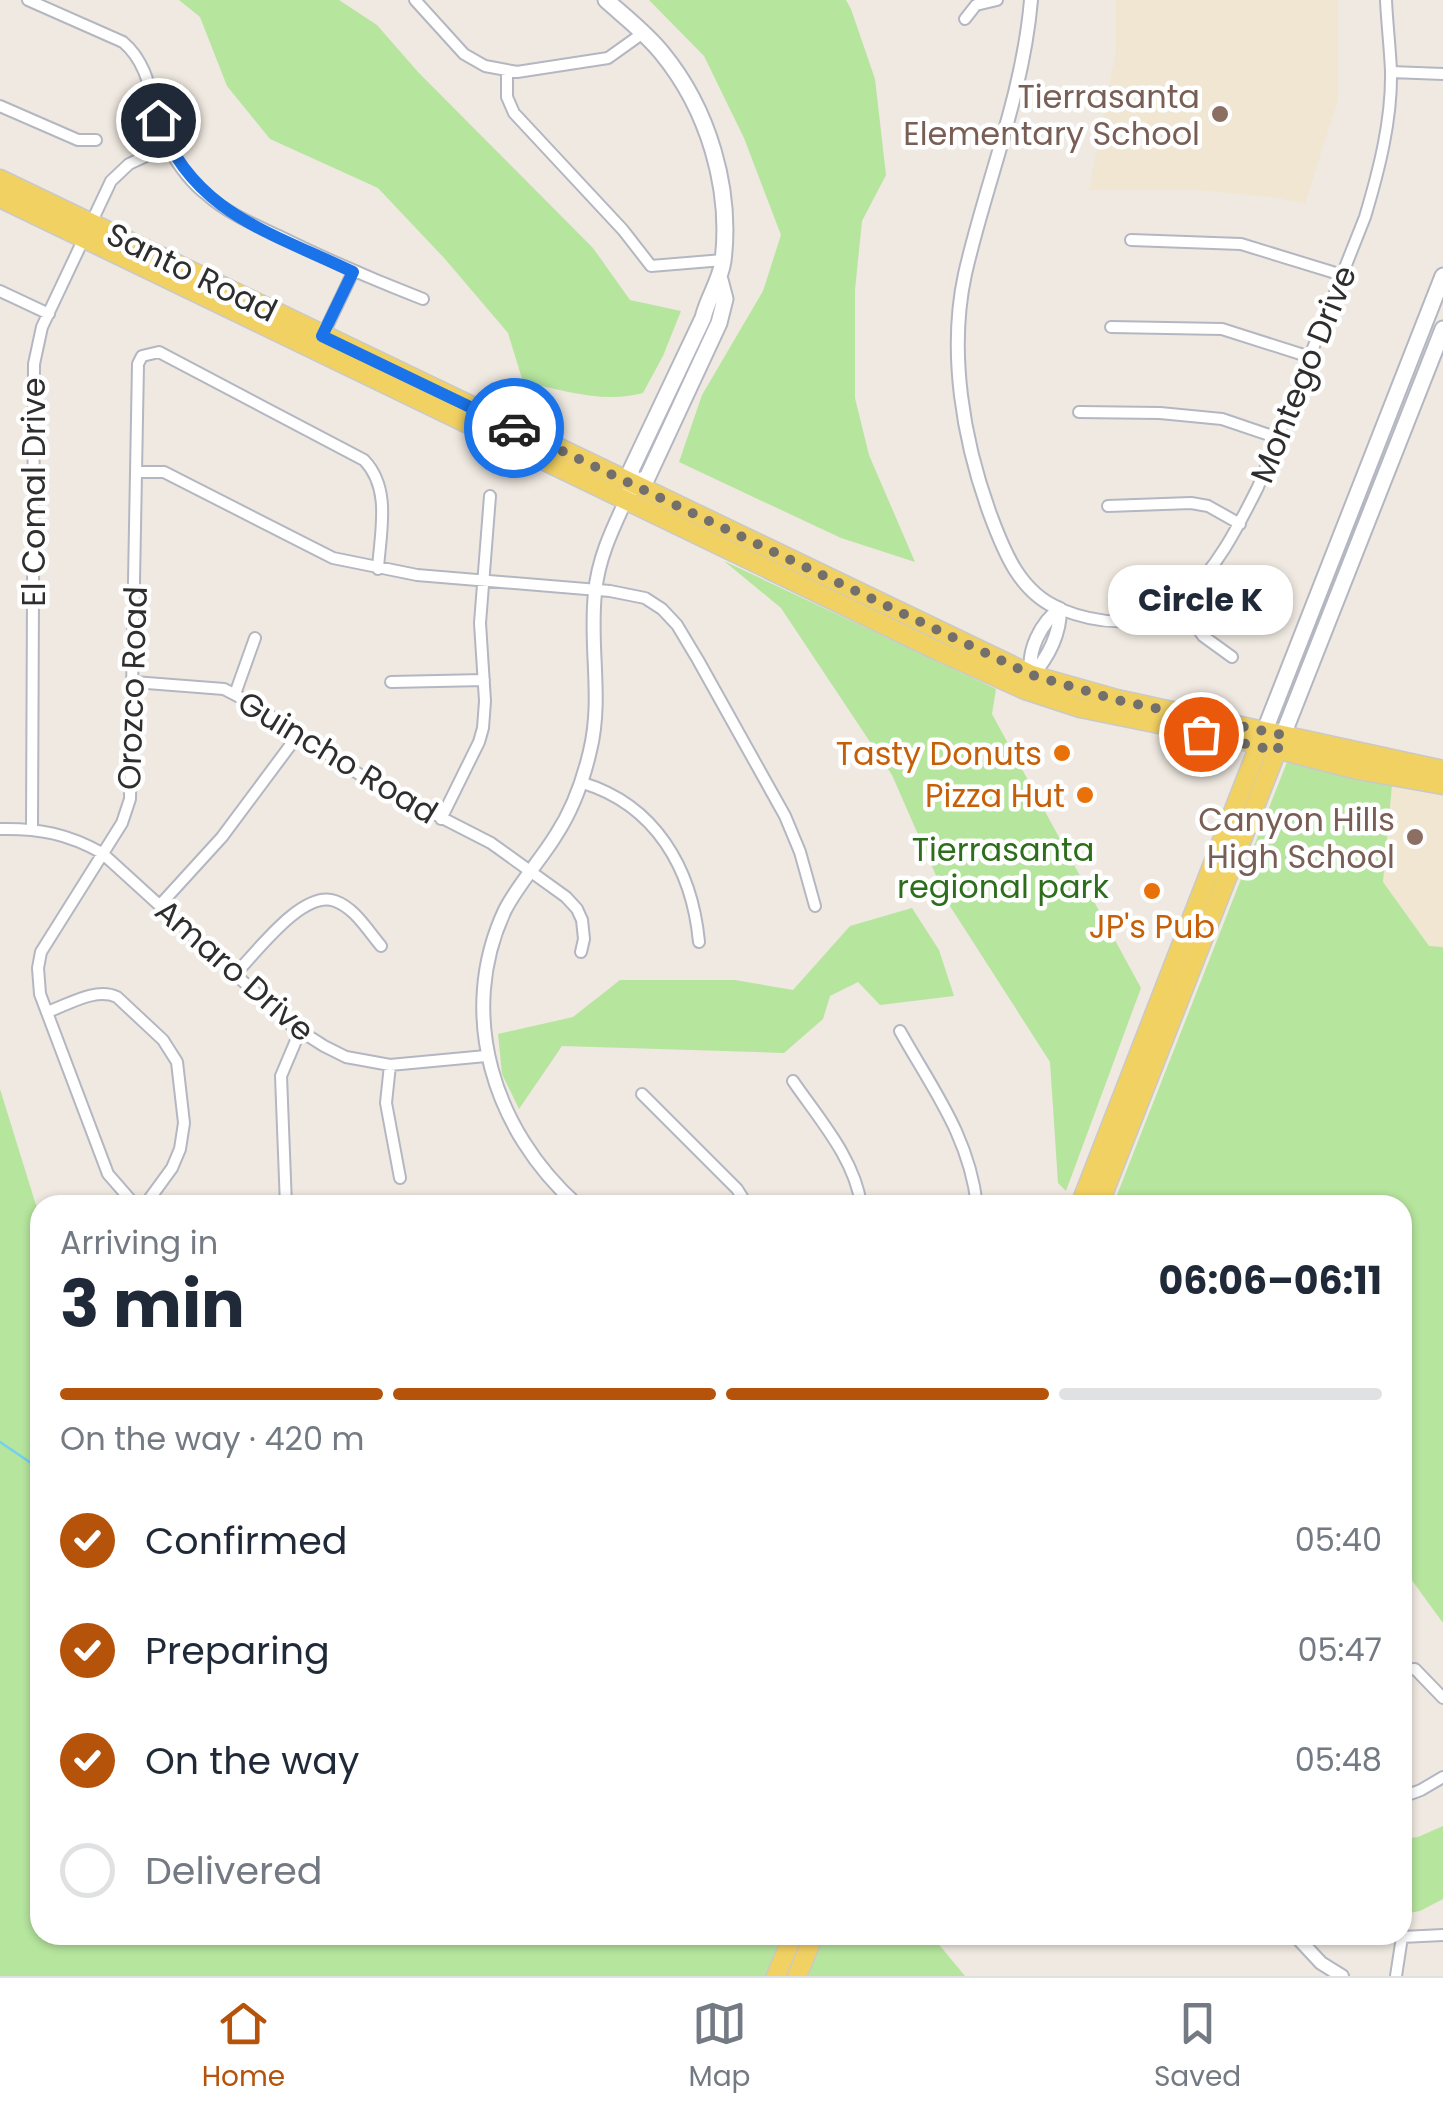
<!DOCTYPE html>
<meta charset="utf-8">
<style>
:root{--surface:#fff;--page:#f6f6f7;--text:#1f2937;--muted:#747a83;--line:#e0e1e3;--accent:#b45309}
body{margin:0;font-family:Poppins,sans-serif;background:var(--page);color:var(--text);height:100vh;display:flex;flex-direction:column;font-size:38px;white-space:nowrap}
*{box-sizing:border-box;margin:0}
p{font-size:32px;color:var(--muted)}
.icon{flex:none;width:55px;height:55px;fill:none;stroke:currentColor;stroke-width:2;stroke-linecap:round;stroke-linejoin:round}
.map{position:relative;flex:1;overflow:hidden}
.panel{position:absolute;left:30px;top:1195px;width:1382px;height:750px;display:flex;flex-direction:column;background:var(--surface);border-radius:30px;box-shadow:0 2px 8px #0004}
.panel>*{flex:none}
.pin{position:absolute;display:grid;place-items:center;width:85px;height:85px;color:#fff;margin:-42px;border:5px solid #fff;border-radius:50%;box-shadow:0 2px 10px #0007}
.courier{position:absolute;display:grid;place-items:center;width:100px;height:100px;margin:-50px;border:8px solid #1a73e8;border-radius:50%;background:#fff;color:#222;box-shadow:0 2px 12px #0007}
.bubble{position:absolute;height:70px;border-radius:30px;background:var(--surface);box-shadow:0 2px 8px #0004;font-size:32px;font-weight:700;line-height:70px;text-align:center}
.overview em{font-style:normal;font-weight:700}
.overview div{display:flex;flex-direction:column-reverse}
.overview{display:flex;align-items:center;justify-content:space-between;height:170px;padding:0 30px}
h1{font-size:65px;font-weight:700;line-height:75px}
.bar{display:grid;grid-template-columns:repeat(4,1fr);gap:15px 10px;align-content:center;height:120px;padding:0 30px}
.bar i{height:12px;border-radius:8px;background:var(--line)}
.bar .selected{background:var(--accent)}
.bar p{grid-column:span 4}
ol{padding:0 30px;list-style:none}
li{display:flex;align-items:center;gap:30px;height:110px}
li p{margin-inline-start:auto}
li .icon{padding:10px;border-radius:50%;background:var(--accent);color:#fff;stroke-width:4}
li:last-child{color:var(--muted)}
li i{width:55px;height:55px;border:5px solid var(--line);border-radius:50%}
.dock{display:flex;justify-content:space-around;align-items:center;height:140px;border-top:2px solid var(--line);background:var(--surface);font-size:28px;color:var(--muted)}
.dock a{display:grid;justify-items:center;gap:5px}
.dock .selected{color:var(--accent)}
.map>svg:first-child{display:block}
.education{fill:#f0e6d1}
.green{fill:#b6e59e}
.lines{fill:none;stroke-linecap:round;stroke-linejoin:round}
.stream{stroke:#75cff0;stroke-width:2.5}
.minor-casing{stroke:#b4b7c1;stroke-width:14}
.tertiary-casing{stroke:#b4b7c1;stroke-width:16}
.secondary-casing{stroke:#b4b7c1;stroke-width:19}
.primary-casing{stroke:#c9c9c9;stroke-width:21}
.minor{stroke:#fff;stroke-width:10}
.tertiary{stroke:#fff;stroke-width:12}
.secondary{stroke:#fff;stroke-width:15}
.primary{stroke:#f2d163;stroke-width:18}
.done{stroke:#726f6d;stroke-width:10;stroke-dasharray:0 18}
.route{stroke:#1a73e8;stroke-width:12}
.education-dot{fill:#8d6e63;stroke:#fff;stroke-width:4}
.food-dot{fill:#e8710a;stroke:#fff;stroke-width:4}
.labels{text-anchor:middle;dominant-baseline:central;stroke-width:9;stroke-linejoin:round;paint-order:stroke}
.education-label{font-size:32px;fill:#785e54;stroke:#fff;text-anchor:end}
.street-label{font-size:32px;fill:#2e2e2e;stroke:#fff}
.food-label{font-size:32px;fill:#c56008;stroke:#fff;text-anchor:end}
.park-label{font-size:32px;fill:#2c6e1b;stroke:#fff}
</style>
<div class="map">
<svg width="1443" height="1976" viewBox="0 0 1443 1976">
<rect width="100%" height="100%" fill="#efe9e1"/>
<path class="education" d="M1116,0H1338V99L1305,204L1272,197L1198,190H1089L1116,50Z
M1392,785L1443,791V947H1430L1383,882Z"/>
<path class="green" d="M179,0H339L377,25L418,72L593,248L630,300L681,311L663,356L643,393C603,404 563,390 523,382L508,333L445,259L378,188L270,139L227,86L200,17Z
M649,0H846L851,9L875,79L886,175L862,221L855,290V398L869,455L915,562L841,538L679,462L702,395L763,291L781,235L744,138L704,56Z
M724,561L996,689L992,714L1141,988L1066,1191L1058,1183L1050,1062L948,903L892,775L781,608Z
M1287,762L1392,785L1383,882L1429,946L1443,947V1623L1403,1568L1402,1205H1113Z
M912,908L939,950L954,996L880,1005L858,982L830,996L823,1019L784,1053L562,1046L519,1109L502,1074L498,1034L573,1017L620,980H735L793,990L850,926Z
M0,1089L40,1218V1935H931L965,1976H0Z
M1443,1826V1899L1420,1911L1403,1914V1839L1418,1837Z"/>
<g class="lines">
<path class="stream" d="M0,1442L40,1469"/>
<defs>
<path id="minor" d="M28,0L123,42C155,69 150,112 168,147C178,165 191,183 207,195C228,214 256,225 281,237C328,260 374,280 423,299
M415,0L464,54L485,66L517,72L608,58L643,33
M965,19L976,5L997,0
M507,71V97L514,113L623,230L651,266L723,260
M1391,72L1443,74
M0,106L78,140H96
M1131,240L1241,244L1342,275
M0,291L49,314
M1111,327L1222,329L1310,357
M323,335L353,272
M1079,412L1160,413L1222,419L1278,438
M137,472H164L333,558L417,575L610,591L645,598L662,609L677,625L698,660L785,816L800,852L815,906
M1108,506L1191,503L1208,506L1240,524
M1179,601L1203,636L1232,657
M1060,609C1171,653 1215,573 1258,487L1365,217C1379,170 1392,120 1391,71C1390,47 1387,23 1386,0
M134,682L224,689L251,703L368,780L491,843L566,897L577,909L582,920L584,939L581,952
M391,682L484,680
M235,694L255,638
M583,783C655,805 692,868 699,942
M441,819L479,742L483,728L485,701L480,623L490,496
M32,828L34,364L42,327L111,181L129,164L168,146
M0,829C39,828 68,834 102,853L291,1025L324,1046L346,1057L390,1065L486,1056
M160,905L222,837L298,735
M236,973C257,952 303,889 335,901C355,908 368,931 381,946
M47,1012C68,1005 95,987 117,997L163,1040L177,1062L184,1123L180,1149L172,1168L145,1205
M900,1031C933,1090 969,1136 977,1205
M390,1065L386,1103L400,1178
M793,1081C819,1119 855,1159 861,1205
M642,1094L737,1189L747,1205
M135,1205L108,1174L40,994L38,968L41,952L122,823L130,799L138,364L142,356L159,352L364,460C392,489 380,533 378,569
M286,1205L281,1076L300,1031
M1402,1670L1415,1669L1443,1698
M1402,1797L1421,1790L1443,1777
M1396,1976L1402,1937L1443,1935"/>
<path id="tertiary" d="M1031,0C1023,95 986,182 965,274C948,352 963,440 990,514C1004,552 1020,593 1060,609
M1032,675C1026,652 1041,622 1060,609
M1030,678C1047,659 1060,635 1060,609
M577,1205C494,1131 456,1014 505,910C519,883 540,861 556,835C573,809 583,781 590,751C603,698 589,646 595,593C598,559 612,530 626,500
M1295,1935L1321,1963L1342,1976"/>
<path id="secondary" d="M606,0C625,17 646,33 662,53C708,109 732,188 723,261C720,282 708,297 703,318L631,470L633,484L630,491
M633,484L647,478L719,323L725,299L720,280
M1265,730L1443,276
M1283,735L1443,329"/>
<path id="primary" d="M0,179L1032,675L1117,699L1443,770
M0,198L936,650L1025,690L1080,708L1248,742L1358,770L1443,785
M1080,1205L1263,735
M1099,1205L1281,740
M776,1976L793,1935
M797,1976L814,1935"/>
</defs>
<use href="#minor" class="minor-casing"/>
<use href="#tertiary" class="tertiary-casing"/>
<use href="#secondary" class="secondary-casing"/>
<use href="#primary" class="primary-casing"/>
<use href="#minor" class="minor"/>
<use href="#tertiary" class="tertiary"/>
<use href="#secondary" class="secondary"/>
<use href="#primary" class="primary"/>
</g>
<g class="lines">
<path class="done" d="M514,428L1032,675L1117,700L1283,735L1277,751L1201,734"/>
<path class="route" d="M158,120C193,213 270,232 353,272L322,336L514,428"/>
</g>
<g class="education-dot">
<circle cx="1220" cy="114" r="10"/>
<circle cx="1415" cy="837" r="10"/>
</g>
<g class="food-dot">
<circle cx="1062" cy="753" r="10"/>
<circle cx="1085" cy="795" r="10"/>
<circle cx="1152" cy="891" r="10"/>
</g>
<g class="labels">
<g class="education-label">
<text x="1200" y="96">Tierrasanta<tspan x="1200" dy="37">Elementary School</tspan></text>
<text x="1395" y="819">Canyon Hills<tspan x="1395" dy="37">High School</tspan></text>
</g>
<g class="street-label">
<text transform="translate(192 272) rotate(26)">Santo Road</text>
<text transform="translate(1303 374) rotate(-68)">Montego Drive</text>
<text transform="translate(33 492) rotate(-90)">El Comal Drive</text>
<text transform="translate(132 688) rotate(-88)">Orozco Road</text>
<text transform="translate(338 757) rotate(31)">Guincho Road</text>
<text transform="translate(235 970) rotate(41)">Amaro Drive</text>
</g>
<g class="food-label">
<text x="1042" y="753">Tasty Donuts</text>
<text x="1065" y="795">Pizza Hut</text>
<text x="1152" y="926" text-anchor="middle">JP's Pub</text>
</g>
<g class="park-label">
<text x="1003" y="849">Tierrasanta<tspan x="1003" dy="37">regional park</tspan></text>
</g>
</g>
</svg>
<div class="pin" style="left:1201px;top:734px;background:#ea580c"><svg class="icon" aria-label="bag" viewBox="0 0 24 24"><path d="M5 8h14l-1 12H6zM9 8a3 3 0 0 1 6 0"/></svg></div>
<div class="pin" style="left:158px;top:120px;background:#1f2937"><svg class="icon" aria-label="home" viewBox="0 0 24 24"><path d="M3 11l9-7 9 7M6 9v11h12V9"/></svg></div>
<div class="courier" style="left:514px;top:428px"><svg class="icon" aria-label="car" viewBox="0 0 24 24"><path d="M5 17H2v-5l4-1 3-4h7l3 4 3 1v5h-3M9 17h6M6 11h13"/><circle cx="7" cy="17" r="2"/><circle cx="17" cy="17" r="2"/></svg></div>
<div class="bubble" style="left:1108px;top:565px;width:185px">Circle K</div>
<section class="panel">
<div class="overview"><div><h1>3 min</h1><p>Arriving in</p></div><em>06:06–06:11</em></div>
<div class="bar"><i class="selected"></i><i class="selected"></i><i class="selected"></i><i></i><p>On the way · 420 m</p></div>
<ol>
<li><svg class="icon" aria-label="check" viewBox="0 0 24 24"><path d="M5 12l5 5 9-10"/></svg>Confirmed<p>05:40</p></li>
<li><svg class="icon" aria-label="check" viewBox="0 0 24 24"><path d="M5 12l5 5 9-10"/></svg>Preparing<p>05:47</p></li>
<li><svg class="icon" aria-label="check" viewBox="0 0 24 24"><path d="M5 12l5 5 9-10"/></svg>On the way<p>05:48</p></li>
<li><i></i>Delivered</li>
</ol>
</section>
</div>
<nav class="dock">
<a class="selected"><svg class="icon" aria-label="home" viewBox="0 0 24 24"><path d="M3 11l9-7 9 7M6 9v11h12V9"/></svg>Home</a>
<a><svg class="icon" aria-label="map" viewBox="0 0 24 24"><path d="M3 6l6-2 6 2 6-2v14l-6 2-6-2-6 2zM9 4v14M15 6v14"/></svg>Map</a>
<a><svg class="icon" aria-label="saved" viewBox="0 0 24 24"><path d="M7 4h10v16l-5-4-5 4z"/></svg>Saved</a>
</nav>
